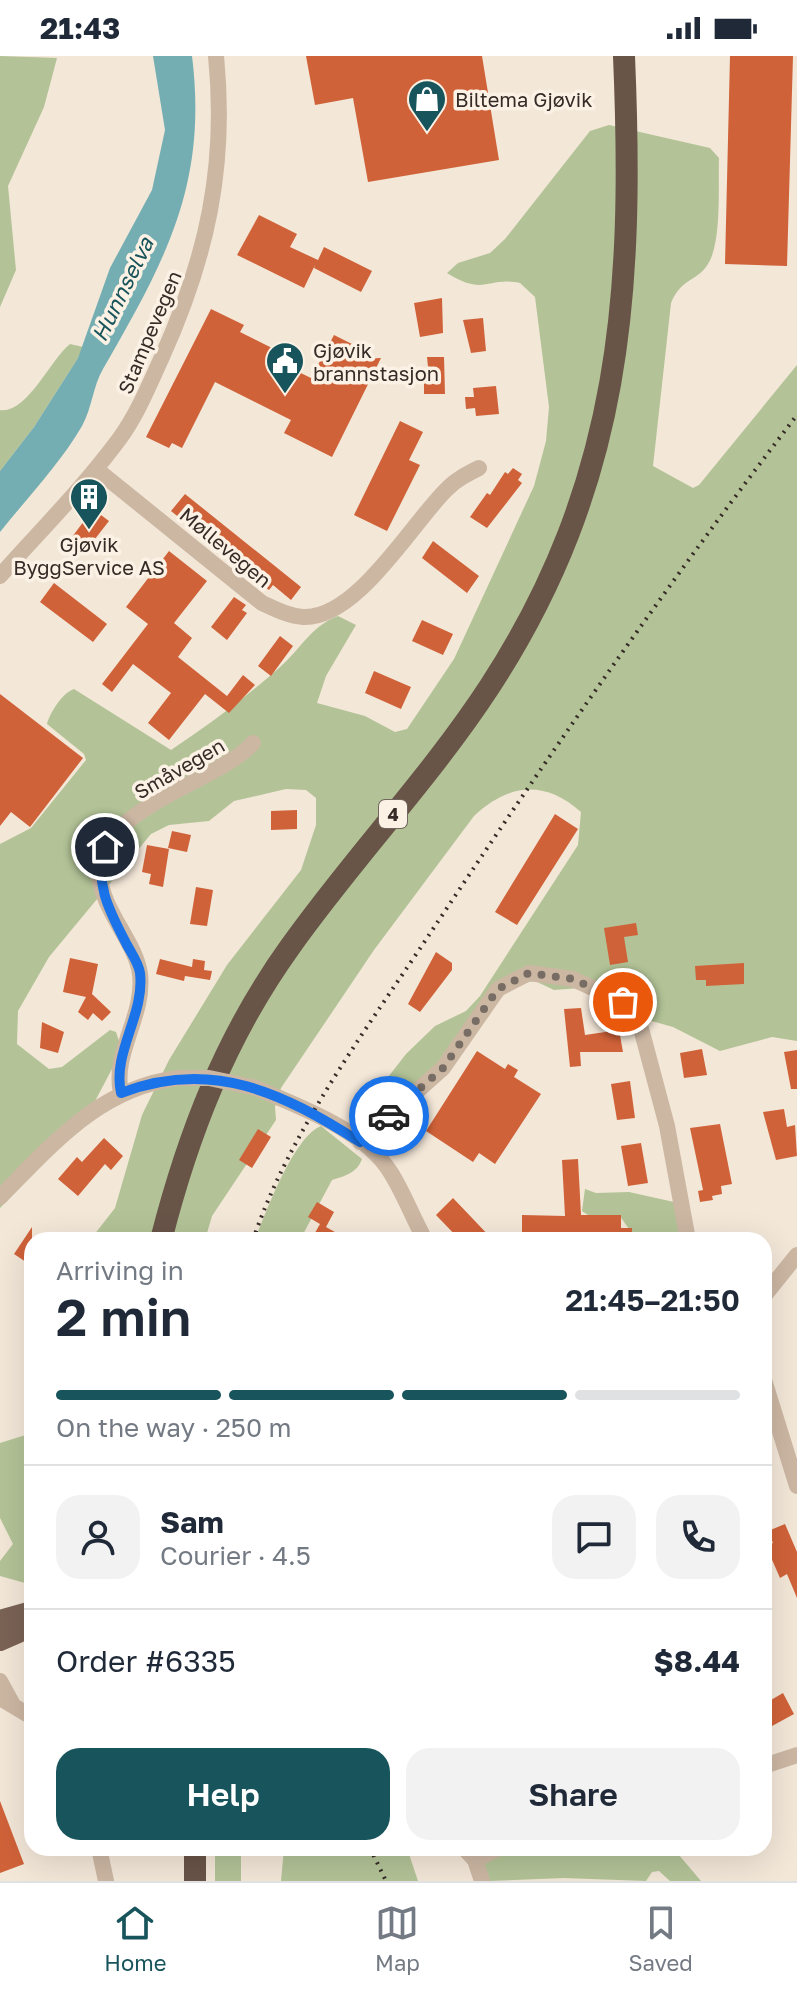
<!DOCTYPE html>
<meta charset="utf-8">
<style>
:root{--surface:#fff;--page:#f2f2f3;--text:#1f2937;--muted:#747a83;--line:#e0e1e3;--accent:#18545b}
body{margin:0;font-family:"Golos Text",sans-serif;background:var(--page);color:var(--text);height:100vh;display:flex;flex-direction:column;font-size:30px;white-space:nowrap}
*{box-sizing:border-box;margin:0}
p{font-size:26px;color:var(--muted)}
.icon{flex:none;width:44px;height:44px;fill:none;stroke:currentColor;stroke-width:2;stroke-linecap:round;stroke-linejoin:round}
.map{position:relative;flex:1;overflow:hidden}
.details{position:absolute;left:24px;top:1176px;width:748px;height:624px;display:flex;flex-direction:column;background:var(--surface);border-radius:24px;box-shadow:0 8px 32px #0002}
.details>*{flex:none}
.pin{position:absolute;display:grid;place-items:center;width:68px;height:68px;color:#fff;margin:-34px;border:4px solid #fff;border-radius:50%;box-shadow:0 2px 8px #0007}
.courier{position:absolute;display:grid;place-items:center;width:80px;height:80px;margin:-40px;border:6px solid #1a73e8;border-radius:50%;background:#fff;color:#222;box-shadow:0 2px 10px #0007}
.headline em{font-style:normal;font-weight:600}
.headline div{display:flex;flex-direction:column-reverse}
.headline{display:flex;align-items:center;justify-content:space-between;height:136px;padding:0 32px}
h1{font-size:52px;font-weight:600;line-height:60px}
.bar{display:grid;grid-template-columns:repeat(4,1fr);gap:12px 8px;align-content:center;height:96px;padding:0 32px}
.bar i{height:10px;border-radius:6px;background:var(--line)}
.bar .current{background:var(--accent)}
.bar p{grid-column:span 4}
.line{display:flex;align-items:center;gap:20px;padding:0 32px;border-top:2px solid var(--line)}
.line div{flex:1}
.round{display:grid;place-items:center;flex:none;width:84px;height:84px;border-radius:24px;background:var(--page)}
.button{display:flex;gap:16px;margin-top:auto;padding:16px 32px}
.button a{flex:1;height:92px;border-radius:24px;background:var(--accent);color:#fff;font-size:32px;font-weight:600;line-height:92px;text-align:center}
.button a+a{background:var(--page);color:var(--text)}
.status{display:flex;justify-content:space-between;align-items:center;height:56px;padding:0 40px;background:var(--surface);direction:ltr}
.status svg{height:22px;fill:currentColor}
.dock{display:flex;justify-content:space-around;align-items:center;height:112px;border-top:2px solid var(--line);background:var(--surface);font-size:22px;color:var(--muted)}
.dock a{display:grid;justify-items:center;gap:4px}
.dock .current{color:var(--accent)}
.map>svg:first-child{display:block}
.green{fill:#b3c397}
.water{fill:#74aeb2}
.building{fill:#d06239}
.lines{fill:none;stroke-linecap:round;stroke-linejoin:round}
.minor{stroke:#ccb7a3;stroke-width:16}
.primary{stroke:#7a6255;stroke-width:20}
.trunk{stroke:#695448;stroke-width:22}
.rail{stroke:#362b26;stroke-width:4;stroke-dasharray:2 6;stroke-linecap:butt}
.minor-bridge{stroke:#ccb7a3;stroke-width:16}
.done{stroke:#786d64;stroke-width:8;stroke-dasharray:0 14.4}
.route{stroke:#1a73e8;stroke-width:10}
.labels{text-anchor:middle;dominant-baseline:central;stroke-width:7;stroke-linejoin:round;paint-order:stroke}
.shield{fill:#fbf1e4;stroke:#71665f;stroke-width:2}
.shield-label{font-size:18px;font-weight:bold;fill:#362b26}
.poi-label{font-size:20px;fill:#362b26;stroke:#fbf1e4;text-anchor:start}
.street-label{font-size:20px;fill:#362b26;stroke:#fbf1e4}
.water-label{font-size:22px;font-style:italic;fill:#18545b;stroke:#fbf1e4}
</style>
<div class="status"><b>21:43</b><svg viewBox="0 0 49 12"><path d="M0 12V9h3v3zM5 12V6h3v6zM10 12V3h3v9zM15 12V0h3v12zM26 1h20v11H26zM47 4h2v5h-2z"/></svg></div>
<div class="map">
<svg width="797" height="1825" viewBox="0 0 797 1825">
<rect width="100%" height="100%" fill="#f3e7d8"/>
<path class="green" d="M0,0L57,2L44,51L8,130L16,214L0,251Z
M609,69L710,92L719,102C718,129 722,186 708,208C697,226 682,221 671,247L653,410L693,432L699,429L797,309V985L772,981L720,995L673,971L637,961L593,931L554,934L535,925L516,928L505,937L426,1031L394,1076L377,1085L360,1066L368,1047L406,998L435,970L466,955L480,940L578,789L581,756C545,724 509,727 474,760L374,894L281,1032L275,1051L276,1064L212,1160L205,1184H90L115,1152L142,1059L169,1004L227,909L301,814L316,769V742L306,734L286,733L234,745L209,765L169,769L151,778L49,901L18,955L17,988L49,1013L62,1011L110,974L116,976L122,994L84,1066L0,1152V788L31,772L86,704L84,698L47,668C50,657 62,637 74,633L171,694C209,669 245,642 279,612C300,594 311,570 338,560L356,569L326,620L317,647L365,660L395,676L407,673L454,603L534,430L546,385L549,351L535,241L520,227C487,220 485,241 447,217L458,207L490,197L505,183L590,75Z
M70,288L83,291L78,302L34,371L0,415V354C27,358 50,304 70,288Z
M321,1070L362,1103C357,1117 345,1120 332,1124L300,1184H255C265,1158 294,1080 321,1070Z
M585,1133L596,1137L629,1136L674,1146L694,1184H637L619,1159H588L582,1155Z
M32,1377V1524L25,1527L0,1520V1505L13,1488L0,1462V1387Z
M215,1792H241V1825H215Z
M284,1792H407L418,1825H281Z
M449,1792H673L701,1825H670L659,1815L652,1816L646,1825L564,1822L489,1825L471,1805Z"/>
<path class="water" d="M153,0H192C208,129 165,205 103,313C93,330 92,352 82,370C60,408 27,442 0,476V415L34,371L78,302L110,212L152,134L165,74Z"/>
<path class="building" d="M306,0H482L499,104L368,126L353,42L315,49Z
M730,0H793L787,210L725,208Z
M259,159L297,178L290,191L318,204L324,191L372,215L361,236L314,212L315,209L304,232L237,199Z
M442,242L443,277L420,281L414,247Z
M211,253L244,269L240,276L274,293L270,302L311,322L334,279L358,291L359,303L381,302L332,401L284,377L291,364L215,326L182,392L172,387L169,392L146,381Z
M483,262L486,295L471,297L463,264Z
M427,301H444L445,338H424V321H429Z
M496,330L499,358L476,360L475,352L466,353L465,341H474L473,332Z
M400,365L423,376L409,404L420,409L387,475L354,459Z
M513,412L522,418L518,424L522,427L487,472L470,461L487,437L490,439L505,416L508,418Z
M185,438L301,531L291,544L273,529L269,534L171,455Z
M93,453L109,465L84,497L69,485Z
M433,485L479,520L467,537L422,502Z
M169,495L207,525L174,567L192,582L178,601L227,640L243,619L255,629L229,657L205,638L169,684L148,667L171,637L133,608L112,636L102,628L148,568L126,551Z
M54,527L107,568L93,586L40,546Z
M234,541L246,549L242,554L247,557L227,584L211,571Z
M422,564L453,578L443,599L412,585Z
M280,580L293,590L271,620L258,610Z
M374,615L411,631L401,653L365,637Z
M0,638L83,702L30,771L11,756L0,770Z
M297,754V773L271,774V755Z
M555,758L578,773L517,869L495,856Z
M172,775L191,779L187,796L168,792Z
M147,789L169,793L163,831L149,828L151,818L142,816Z
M196,831L213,834L207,870L190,868Z
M636,867L638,879L624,881L628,906L610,909L604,872Z
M436,896L452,907V914L420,956L408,948Z
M70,902L98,908L92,938L111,956L102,965L93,957L88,964L78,956L86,941L63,936Z
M160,903L192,911L193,903L205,905L204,914L212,915L210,924L185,920L184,925L156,918Z
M744,907V928L706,930V924H696L695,910Z
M581,952L585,979L619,974L623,996H580L581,1010L570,1011L564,953Z
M42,966L64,976L58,997L40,992Z
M702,993L707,1019L684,1022L680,997Z
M797,994V1033H791L784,996Z
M477,995L505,1013L508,1008L518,1014L514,1021L541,1038L495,1108L479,1097L473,1106L426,1075Z
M630,1025L635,1062L617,1064L611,1028Z
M784,1053L787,1071L795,1069L797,1100L776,1104L763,1056Z
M720,1068L732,1128L721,1130L722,1138L712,1140L713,1144L700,1146L698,1135L703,1134L690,1072Z
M258,1073L271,1081L252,1112L239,1104Z
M104,1082L123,1100L111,1114L105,1108L78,1140L58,1123L77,1101L82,1106Z
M641,1087L648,1127L628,1130L621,1090Z
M578,1103L581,1159H621V1172H632V1184H522V1159L565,1160L562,1104Z
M453,1142L493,1184H460L436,1159Z
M317,1146L334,1156L326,1171L349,1184H311L320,1168L308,1161Z
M32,1171V1210L14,1198Z
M785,1468L797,1496V1542L787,1518L780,1522L766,1490L773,1487L768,1475Z
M783,1637L794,1658L772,1670L764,1648Z
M0,1745L24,1808L0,1817Z"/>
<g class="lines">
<path class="minor" d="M96,413L262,547C275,553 288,560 303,561C357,564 413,465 448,432C457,423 467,418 479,412
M0,520C40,475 84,431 120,382C138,357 149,329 162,301C207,201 227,110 216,0
M256,1032C300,1051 365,1074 391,1117C404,1138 413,1162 425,1184
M121,1037C112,997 145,960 140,918C136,886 101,854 99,816C96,754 219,725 253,687
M360,1086L443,1012L498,933L529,917L573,923L623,946L639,965L667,1070L688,1184
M0,1141C53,1088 99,1032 178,1022
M764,1240L797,1199
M764,1324L797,1430
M0,1625L12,1647
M0,1642L32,1661
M764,1710L797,1699
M99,1792L106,1825
M464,1792L475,1804L482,1825
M475,1804L499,1792"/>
<path class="primary" d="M0,1564L32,1555
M0,1585L32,1571"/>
<path class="trunk" d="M161,1184C188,1078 226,980 290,891C353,802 430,722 490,630C622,427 634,235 624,0
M195,1792V1825"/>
<path class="rail" d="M253,1184C289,1076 368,971 431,876C548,700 668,527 797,359
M370,1792L386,1825"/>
<path class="minor-bridge" d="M178,1022H209L256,1032"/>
</g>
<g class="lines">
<path class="done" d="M389,1060L443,1012L498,933L529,917L573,923L623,946"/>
<path class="route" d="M105,791C94,829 110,856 127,889C132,898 139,908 140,917C145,959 112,996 121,1037C212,1002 283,1037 360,1086L389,1060"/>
</g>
<defs>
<symbol id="shop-pin" viewBox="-11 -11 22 30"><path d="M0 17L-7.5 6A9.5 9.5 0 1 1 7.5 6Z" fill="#18545b" stroke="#fbf1e4"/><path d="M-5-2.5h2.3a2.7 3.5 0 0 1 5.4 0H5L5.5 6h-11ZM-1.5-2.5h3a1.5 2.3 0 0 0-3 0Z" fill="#fff"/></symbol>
<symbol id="civic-pin" viewBox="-11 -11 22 30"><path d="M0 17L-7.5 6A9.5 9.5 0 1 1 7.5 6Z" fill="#18545b" stroke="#fbf1e4"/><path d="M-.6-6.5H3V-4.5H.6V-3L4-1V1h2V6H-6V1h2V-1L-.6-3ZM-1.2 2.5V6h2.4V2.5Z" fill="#fff"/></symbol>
<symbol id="building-pin" viewBox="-11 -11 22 30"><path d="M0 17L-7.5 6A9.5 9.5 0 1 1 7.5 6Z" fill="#18545b" stroke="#fbf1e4"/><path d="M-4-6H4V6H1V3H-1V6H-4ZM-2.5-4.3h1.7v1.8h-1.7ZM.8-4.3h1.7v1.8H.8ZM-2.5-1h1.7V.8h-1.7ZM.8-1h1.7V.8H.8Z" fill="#fff"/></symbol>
</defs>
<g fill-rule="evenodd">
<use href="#shop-pin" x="405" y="21" width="44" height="60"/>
<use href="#civic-pin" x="263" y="283" width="44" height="60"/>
<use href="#building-pin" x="67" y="419" width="44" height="60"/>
</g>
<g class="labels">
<rect class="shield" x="379" y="744" width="28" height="28" rx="6"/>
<g class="shield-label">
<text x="393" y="758">4</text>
</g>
<g class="poi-label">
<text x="455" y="43">Biltema Gjøvik</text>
<text x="313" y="294">Gjøvik<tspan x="313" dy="23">brannstasjon</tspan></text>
<text x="89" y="488" text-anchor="middle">Gjøvik<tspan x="89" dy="23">ByggService AS</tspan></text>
</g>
<g class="street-label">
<text transform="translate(149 276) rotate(-67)">Stampevegen</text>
<text transform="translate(226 491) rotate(40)">Møllevegen</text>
<text transform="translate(179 712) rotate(-30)">Småvegen</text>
</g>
<g class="water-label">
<text transform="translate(122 233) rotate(-64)">Hunnselva</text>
</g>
</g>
</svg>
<div class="pin" style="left:623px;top:946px;background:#ea580c"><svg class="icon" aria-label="bag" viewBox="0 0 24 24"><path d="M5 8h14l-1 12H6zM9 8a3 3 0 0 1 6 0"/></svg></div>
<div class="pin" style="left:105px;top:791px;background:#1f2937"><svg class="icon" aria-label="home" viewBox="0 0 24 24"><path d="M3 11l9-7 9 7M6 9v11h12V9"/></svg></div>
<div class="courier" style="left:389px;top:1060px"><svg class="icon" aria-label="car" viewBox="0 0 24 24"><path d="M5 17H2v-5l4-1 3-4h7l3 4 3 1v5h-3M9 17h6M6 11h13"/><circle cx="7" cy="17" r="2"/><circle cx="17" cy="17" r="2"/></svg></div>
<section class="details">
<div class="headline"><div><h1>2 min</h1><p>Arriving in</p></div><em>21:45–21:50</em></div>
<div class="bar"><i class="current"></i><i class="current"></i><i class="current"></i><i></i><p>On the way · 250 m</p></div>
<div class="line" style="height:144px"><a class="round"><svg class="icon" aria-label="person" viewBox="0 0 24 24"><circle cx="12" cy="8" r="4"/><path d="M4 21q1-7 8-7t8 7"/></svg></a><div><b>Sam</b><p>Courier · 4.5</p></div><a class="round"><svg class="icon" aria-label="chat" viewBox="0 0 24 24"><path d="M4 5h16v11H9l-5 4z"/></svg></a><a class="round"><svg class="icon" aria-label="phone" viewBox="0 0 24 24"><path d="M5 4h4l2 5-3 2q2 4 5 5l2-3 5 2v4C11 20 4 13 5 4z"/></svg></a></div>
<div class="line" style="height:104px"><div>Order #6335</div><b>$8.44</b></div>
<div class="button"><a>Help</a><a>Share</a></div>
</section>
</div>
<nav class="dock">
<a class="current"><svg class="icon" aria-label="home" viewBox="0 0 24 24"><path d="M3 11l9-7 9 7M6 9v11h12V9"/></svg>Home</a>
<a><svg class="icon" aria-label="map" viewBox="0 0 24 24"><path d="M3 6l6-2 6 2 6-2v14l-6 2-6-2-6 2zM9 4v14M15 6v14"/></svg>Map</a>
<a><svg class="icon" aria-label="saved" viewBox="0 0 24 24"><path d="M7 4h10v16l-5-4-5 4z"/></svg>Saved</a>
</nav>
